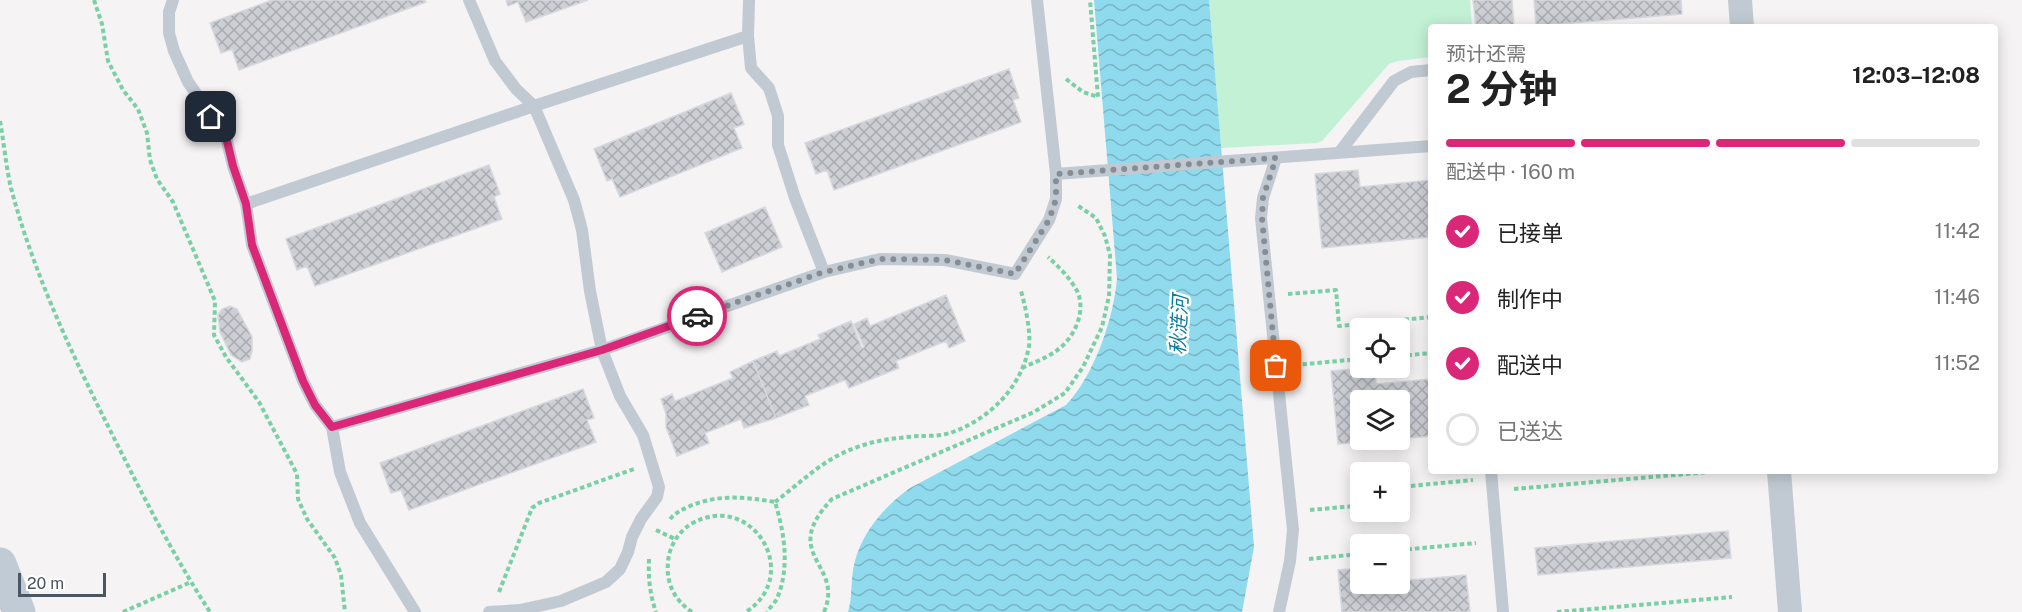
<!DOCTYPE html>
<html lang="zh">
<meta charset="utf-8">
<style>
:root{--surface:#fff;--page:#f6f6f6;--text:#222;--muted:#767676;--line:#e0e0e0;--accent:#db2777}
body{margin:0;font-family:"Public Sans","Noto Sans SC",sans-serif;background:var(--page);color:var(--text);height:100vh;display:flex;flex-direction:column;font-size:22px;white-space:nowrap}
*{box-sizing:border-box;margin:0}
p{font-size:20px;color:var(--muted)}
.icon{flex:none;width:33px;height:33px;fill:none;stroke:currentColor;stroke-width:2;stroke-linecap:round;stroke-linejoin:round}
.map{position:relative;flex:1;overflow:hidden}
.drawer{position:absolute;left:1428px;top:24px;width:570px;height:450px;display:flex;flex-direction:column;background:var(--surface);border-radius:6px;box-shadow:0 3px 15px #0003}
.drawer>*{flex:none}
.fabs{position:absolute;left:1350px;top:318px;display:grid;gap:12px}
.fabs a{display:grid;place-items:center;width:60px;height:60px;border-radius:6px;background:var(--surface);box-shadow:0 3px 15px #0003;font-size:30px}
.scale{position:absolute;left:18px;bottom:15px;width:88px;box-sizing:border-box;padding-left:6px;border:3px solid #4a5661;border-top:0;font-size:16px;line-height:21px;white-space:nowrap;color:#4a5661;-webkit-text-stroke:4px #fff;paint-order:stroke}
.pin{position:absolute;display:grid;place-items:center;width:51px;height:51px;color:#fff;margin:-26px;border-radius:12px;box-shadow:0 3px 9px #0006}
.courier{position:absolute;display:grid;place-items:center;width:60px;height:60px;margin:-30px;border:4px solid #db2777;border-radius:50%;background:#fff;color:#222;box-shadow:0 2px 8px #0007}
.summary em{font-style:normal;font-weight:700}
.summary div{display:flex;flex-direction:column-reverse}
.summary{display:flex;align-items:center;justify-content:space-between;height:102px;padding:0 18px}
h1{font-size:39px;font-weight:700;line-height:45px}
.bar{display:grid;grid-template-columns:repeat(4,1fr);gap:9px 6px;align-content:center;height:72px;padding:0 18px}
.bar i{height:8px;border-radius:4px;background:var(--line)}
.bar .on{background:var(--accent)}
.bar p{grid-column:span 4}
ol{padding:0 18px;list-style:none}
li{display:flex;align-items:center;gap:18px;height:66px}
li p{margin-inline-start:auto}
li .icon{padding:6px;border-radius:50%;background:var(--accent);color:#fff;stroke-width:4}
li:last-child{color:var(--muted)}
li i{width:33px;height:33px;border:3px solid var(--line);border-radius:50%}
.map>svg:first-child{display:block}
.garden{fill:#c3f1d5}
.water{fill:url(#water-waves)}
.building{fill:url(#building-cross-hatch);stroke:#d7d9de;stroke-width:1.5}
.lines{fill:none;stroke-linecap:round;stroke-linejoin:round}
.path{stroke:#7ad0a6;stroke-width:4;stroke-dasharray:4.5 3;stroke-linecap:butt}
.lane{stroke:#c1cad2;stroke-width:12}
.street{stroke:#c1cad2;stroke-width:24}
.secondary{stroke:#c1cbd6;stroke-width:33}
.done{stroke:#868d94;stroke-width:6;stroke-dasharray:0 10.8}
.route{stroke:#db2777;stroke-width:8}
.labels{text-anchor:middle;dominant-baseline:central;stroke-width:5;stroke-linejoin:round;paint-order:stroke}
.water-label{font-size:20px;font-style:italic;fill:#0c7c9b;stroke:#fff}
</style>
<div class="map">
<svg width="2022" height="612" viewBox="0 0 2022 612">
<defs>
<pattern id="water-waves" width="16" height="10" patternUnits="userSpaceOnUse" patternTransform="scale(1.5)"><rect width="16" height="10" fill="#90daee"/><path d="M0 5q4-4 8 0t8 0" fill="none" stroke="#78b4c4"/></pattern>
<pattern id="building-cross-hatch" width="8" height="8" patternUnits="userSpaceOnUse" patternTransform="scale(1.5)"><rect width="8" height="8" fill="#cdcfd5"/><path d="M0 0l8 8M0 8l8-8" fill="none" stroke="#a8abb0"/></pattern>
</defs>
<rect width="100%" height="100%" fill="#f5f3f3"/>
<path class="garden" d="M1209,0H1470L1472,27H1431V57L1398,61L1389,64L1322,141L1317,143L1221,148Z"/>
<path class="water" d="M1094,0H1209L1254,547L1242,612H848C853,596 850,578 855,561C863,531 885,506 910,488L1066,405C1094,376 1114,318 1117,278Z"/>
<path class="building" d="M272,0H425L426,2L239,70L232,49L221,53L210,23Z
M506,0H588L526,22L518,2L508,6Z
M1473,0H1512L1514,27H1476Z
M1534,0H1681L1682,14L1536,26Z
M1009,69L1019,98L1013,100L1021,122L834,190L827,170L816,174L805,143Z
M731,93L744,124L734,128L742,148L620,197L612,179L607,181L594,149Z
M489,165L500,194L494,197L502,219L315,286L307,266L297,270L286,239Z
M1358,170L1360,187L1431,180V237L1322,248L1315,174Z
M765,207L782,247L722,272L705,233Z
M946,295L965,341L949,348L946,341L896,361L899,368L849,388L845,380L805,396L809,405L776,418L753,361L777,351L779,356L820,339L818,335L851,321L862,348L864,347L854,324L867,318L870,326Z
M230,306L237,309L252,337V351L250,359L242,362L231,355L220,332L218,315L222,309Z
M753,361L776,418L744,428L741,419L705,433L709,443L677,456L666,427V414L661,399L672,394L675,401L733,378L730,372Z
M1364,368H1375L1376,384L1431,379V436L1400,439V400H1360V440H1390L1338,444L1331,371Z
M583,389L594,418L587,420L596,442L409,510L401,490L391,493L380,463Z
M1728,531L1731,558L1538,575L1535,548Z
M1360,568V584H1400V581L1466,575L1470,612H1342L1338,570Z"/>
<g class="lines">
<path class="path" d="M94,0L102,24L108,61L123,90L138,109L147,133L150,160L157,179L173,202L215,301L214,335L226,357L259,402L297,474L298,499L307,519L335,558L341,575L345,612
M1066,79L1083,92L1098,97L1090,0
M0,121C4,143 6,167 11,188C33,271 69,348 107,424C139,488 171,552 210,612
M1288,294L1336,290L1339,326L1431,317
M1400,356L1431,353
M1295,365L1360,359
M1022,368C1035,362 1049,357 1060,348C1076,335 1087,308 1076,289C1069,277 1058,266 1048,257
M1400,483V487L1473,480
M1514,489L1720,471
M775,502C800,483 825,458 855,448C875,440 896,438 918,436C928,436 940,436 950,433C989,420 1022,387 1029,346C1031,333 1025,304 1021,291
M1310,510L1355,506L1353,478L1360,477
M670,519C676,512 682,510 690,506C719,494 745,497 775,502C784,531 790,566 778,596C776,602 770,607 767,612
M656,530L675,539
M1400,550L1476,543
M649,559C648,577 650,595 656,612
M1309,559L1360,554
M499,592L532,508L539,503L634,469
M123,612L191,582
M692,612C674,600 666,583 668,562C669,547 678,532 691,524C751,489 804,574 746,612
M824,612C845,563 778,556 832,499L1034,412L1065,393L1083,367L1102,327L1109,296L1110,255L1105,236L1096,218L1077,205
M1557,612L1732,597"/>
<path class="lane" d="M173,0L169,12V33L174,51L188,82L226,137L233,166L246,204L252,245L303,381L315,405L332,427L340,472L360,523L415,612
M469,0L495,61L516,89L534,106L574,200L582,230L590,291L602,350L620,396L643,435L659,487L657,497L641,519L632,537L628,552L620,569L606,582L561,601L520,610L489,612
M749,0L748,36L751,68L769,88L778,116V145L795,198L824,272
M1339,153L1394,81L1411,72L1431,70
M1276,158L1263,198L1261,218L1293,530L1290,561L1279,612
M1056,174L1431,146
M246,204L534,106L748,36
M332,427L602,350L824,272L880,259L945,260L1015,274L1049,220L1056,199V174L1037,0
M1491,471L1503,612"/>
<path class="street" d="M1740,0L1742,27
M1779,471L1790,612"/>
<path class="secondary" d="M0,564L19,612"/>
</g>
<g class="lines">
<path class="done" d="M697,316L824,272L880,259L945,260L1015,274L1049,220L1056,199V174L1276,158L1263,198L1262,218L1276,366"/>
<path class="route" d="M211,117L226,137L233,166L246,204L252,245L303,381L315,405L332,427L602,350L697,316"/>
</g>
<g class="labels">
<g class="water-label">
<text transform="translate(1179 325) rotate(-87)">秋涟河</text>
</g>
</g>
</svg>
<div class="fabs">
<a><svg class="icon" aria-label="locate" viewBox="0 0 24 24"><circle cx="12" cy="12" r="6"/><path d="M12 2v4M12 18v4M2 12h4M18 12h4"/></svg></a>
<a><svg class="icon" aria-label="layers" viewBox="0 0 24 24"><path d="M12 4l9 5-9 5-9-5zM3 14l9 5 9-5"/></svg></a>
<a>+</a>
<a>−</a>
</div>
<div class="scale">20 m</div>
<div class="pin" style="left:1276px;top:366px;background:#ea580c"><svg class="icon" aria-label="bag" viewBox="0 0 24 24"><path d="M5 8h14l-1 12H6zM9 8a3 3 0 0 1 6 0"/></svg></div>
<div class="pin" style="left:211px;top:117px;background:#1f2937"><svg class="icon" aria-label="home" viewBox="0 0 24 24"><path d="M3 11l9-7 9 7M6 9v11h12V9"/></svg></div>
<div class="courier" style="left:697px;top:316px"><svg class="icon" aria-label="car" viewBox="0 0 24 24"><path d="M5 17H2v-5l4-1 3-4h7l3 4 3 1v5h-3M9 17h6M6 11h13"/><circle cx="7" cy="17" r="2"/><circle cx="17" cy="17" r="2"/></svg></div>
<section class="drawer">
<div class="summary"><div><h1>2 分钟</h1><p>预计还需</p></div><em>12:03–12:08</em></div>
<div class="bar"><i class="on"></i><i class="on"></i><i class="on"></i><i></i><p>配送中 · 160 m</p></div>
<ol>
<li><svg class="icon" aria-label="check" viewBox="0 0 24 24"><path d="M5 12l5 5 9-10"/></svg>已接单<p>11:42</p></li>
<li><svg class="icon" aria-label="check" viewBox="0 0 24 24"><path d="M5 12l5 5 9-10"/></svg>制作中<p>11:46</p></li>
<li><svg class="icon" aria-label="check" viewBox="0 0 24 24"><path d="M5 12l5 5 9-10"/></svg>配送中<p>11:52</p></li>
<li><i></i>已送达</li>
</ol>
</section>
</div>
